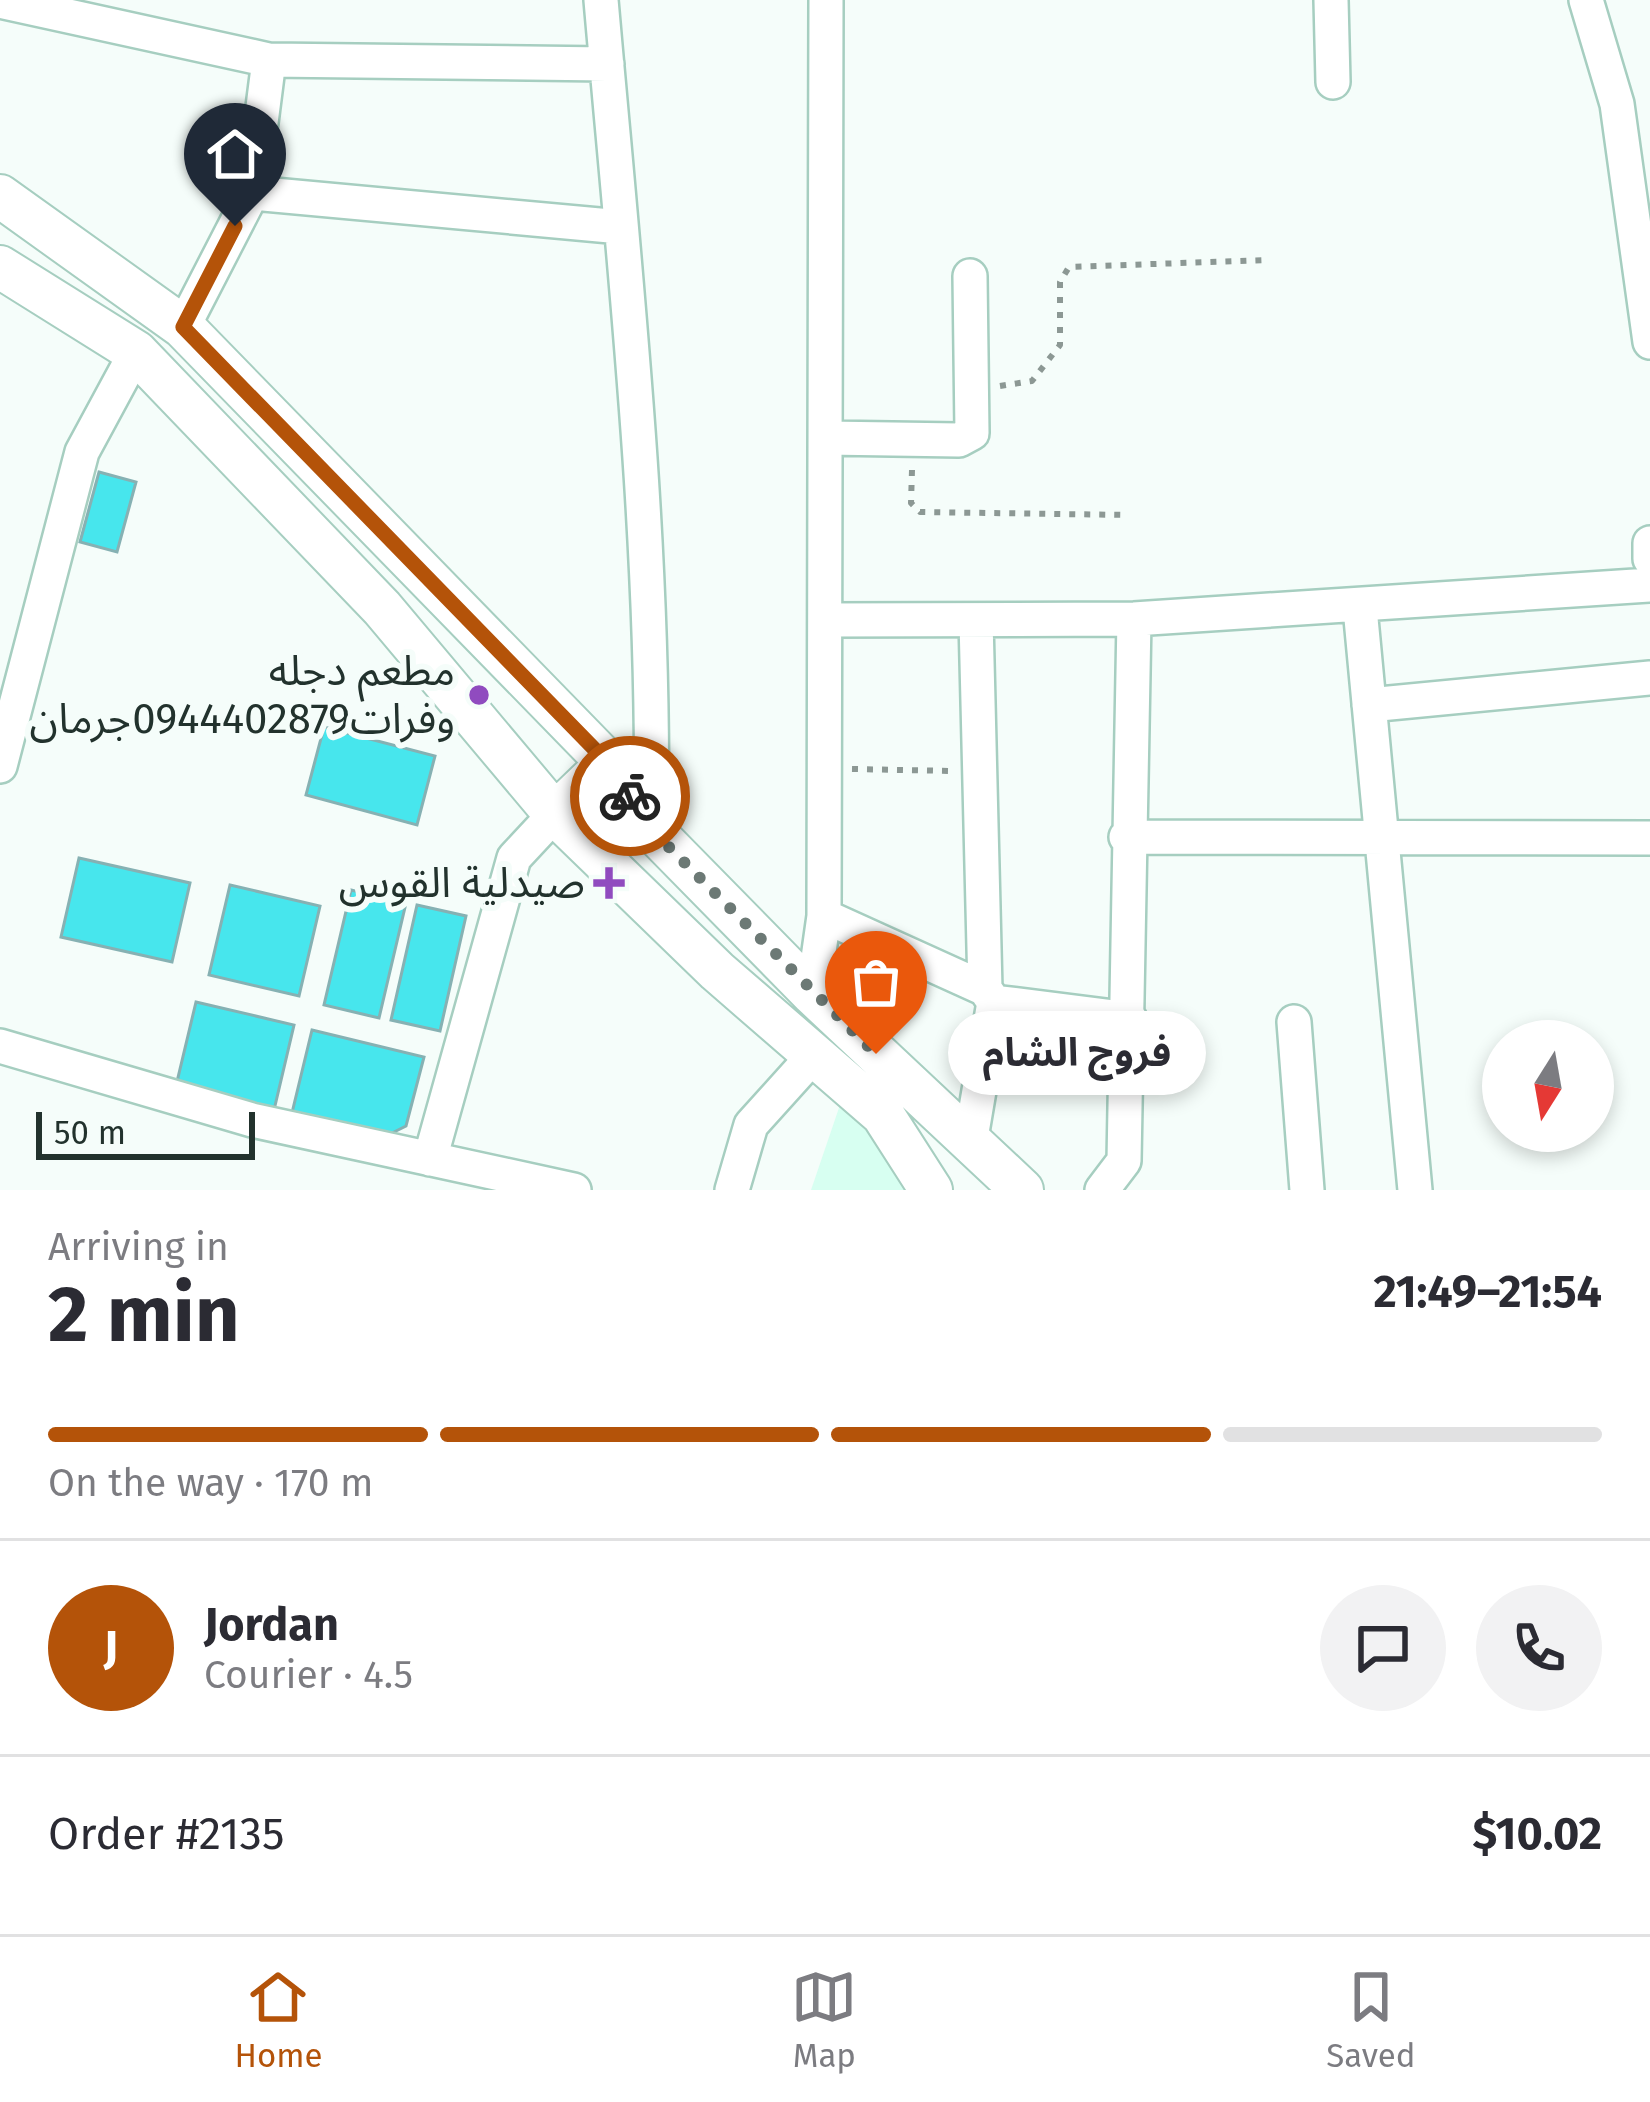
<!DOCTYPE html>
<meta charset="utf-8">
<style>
:root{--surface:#fff;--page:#f2f2f3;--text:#2b2b33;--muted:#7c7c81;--line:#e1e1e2;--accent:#b45309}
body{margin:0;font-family:"Fira Sans","Noto Sans Arabic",sans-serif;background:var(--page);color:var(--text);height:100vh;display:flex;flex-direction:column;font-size:45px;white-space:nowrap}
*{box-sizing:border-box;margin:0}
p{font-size:39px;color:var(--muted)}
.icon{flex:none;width:66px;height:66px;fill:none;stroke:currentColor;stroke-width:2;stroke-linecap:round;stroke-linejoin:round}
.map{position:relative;height:1190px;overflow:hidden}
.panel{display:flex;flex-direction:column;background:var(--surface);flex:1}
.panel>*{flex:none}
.needle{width:78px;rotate:191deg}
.buttons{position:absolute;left:1482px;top:1020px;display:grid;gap:24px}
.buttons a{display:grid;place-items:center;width:132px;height:132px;border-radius:50%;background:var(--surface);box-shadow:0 6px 18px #0003;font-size:60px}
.scale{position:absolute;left:36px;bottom:30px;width:219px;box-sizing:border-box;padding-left:12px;border:6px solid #22322d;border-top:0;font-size:33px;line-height:42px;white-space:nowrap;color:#22322d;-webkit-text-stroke:9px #f5fdfa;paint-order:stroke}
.pin{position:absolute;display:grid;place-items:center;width:102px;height:102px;color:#fff;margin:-123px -51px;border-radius:50% 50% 50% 0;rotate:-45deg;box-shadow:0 0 12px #0007}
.pin .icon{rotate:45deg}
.courier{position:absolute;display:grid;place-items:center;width:120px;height:120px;margin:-60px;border:9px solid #b45309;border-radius:50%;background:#fff;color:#222;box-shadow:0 3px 15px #0007}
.bubble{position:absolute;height:84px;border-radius:42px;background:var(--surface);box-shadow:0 6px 18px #0003;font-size:39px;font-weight:700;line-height:84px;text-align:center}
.overview em{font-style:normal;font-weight:700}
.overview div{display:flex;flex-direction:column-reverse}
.overview{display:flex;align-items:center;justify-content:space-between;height:204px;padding:0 48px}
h1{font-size:78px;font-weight:700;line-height:90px}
.bar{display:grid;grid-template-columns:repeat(4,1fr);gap:18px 12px;align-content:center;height:144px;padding:0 48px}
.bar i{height:15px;border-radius:9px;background:var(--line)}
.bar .selected{background:var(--accent)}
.bar p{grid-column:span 4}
.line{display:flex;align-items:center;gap:30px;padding:0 48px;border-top:3px solid var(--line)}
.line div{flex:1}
.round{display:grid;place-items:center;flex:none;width:126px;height:126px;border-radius:63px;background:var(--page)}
.menu{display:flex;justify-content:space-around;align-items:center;height:168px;border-top:3px solid var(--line);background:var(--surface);font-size:33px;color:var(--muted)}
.menu a{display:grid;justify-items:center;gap:6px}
.menu .selected{color:var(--accent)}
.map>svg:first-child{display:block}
.built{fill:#d7fff1}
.building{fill:#47e6ed;stroke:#86b1b3;stroke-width:3}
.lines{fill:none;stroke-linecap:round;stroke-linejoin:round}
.minor-casing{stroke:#a6cec0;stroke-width:38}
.major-casing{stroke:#a6cec0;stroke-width:46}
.path{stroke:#8c9894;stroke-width:6;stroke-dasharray:6 9;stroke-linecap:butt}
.minor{stroke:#fff;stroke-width:33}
.major{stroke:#fff;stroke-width:42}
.done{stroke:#6c7975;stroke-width:12;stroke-dasharray:0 21.6}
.route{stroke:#b45309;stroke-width:15}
.poi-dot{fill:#904bbf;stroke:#f5fdfa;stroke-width:4.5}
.labels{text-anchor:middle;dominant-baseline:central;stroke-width:12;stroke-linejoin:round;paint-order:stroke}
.poi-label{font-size:42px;fill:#22322d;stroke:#f5fdfa;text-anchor:end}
</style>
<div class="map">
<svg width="1650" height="1190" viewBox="0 0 1650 1190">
<rect width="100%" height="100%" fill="#f5fdfa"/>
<path class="built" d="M842,1099L930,1190H811Z"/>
<path class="building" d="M99,472L136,482L117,552L80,542Z
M324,727L435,756L417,825L306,795Z
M79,858L190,883L172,962L61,937Z
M230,885L320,906L299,996L209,975Z
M351,890L406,903L379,1018L324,1005Z
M417,905L466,916L440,1031L391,1020Z
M196,1002L294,1025L274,1110L176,1086Z
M312,1030L424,1057L406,1126L384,1137L291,1117Z"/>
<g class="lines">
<defs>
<path id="minor" d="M601,0C625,275 656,552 651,829
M1331,0L1333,82
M1586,0L1617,104L1650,342
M0,1L269,60L607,64
M252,193L621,227
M183,327L252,193L269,60
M826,438L959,440L972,433L970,276
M1650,543V559
M1360,608L1415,1190
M826,620L1134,619L1650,585
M976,620L985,989
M1369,705L1650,678
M0,766L82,452L136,352
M1126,837L1650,838
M824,916L985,989L994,1002
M813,994L824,916L826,0
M1294,1022L1307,1190
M0,1046L252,1120L574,1190
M970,1144L994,1002L1130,1019
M430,1159L514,858L555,814
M732,1190L751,1125L815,1054
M1102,1190L1124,1161L1134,619"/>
<path id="major" d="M0,196L183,327L608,763L651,829L813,994L1022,1190
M0,267L136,352L382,608L555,814L717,971L883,1115L931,1190
M555,814L608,763"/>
</defs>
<use href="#minor" class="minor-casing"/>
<use href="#major" class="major-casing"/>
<path class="path" d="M1000,386L1032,381L1060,345V282L1069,267L1267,260
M912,470L911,503L920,512L1129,515
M852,769L953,771"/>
<use href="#minor" class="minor"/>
<use href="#major" class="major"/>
</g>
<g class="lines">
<path class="done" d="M630,796L651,829L876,1054"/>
<path class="route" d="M235,226L183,327L608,763L630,796"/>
</g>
<g class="poi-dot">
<circle cx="479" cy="695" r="12"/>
<path d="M603 865h12v12h12v12h-12v12h-12v-12h-12v-12h12z"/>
</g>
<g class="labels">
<g class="poi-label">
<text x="455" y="671">مطعم دجله<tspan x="455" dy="48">وفرات0944402879جرمان</tspan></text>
<text x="585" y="883">صيدلية القوس</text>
</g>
</g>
</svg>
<div class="buttons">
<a><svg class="needle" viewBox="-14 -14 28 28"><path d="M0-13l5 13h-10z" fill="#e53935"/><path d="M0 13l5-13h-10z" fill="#7c7c81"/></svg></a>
</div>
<div class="scale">50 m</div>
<div class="pin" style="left:876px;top:1054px;background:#ea580c"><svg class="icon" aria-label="bag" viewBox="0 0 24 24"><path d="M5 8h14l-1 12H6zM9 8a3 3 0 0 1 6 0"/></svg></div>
<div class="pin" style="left:235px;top:226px;background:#1f2937"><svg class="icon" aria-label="home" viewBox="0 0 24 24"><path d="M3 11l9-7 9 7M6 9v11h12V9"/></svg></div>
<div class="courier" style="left:630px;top:796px"><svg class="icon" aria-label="bike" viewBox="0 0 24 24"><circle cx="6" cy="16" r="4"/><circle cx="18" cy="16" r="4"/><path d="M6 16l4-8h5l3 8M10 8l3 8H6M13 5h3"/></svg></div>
<div class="bubble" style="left:948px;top:1011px;width:258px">فروج الشام</div>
</div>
<section class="panel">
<div class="overview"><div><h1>2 min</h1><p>Arriving in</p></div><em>21:49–21:54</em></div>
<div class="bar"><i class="selected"></i><i class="selected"></i><i class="selected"></i><i></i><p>On the way · 170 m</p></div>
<div class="line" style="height:216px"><b class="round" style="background:var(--accent);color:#fff">J</b><div><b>Jordan</b><p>Courier · 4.5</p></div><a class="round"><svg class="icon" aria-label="chat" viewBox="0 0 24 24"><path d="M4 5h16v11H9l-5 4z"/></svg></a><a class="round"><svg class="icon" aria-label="phone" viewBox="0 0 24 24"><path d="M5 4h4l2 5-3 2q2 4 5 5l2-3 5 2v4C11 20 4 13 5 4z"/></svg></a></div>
<div class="line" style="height:156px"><div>Order #2135</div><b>$10.02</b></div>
</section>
<nav class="menu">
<a class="selected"><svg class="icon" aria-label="home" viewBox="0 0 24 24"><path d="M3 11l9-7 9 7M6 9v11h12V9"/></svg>Home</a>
<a><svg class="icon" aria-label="map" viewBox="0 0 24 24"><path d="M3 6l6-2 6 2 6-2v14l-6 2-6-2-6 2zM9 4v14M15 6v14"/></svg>Map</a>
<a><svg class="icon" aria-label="saved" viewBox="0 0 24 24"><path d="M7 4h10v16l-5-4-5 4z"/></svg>Saved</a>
</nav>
